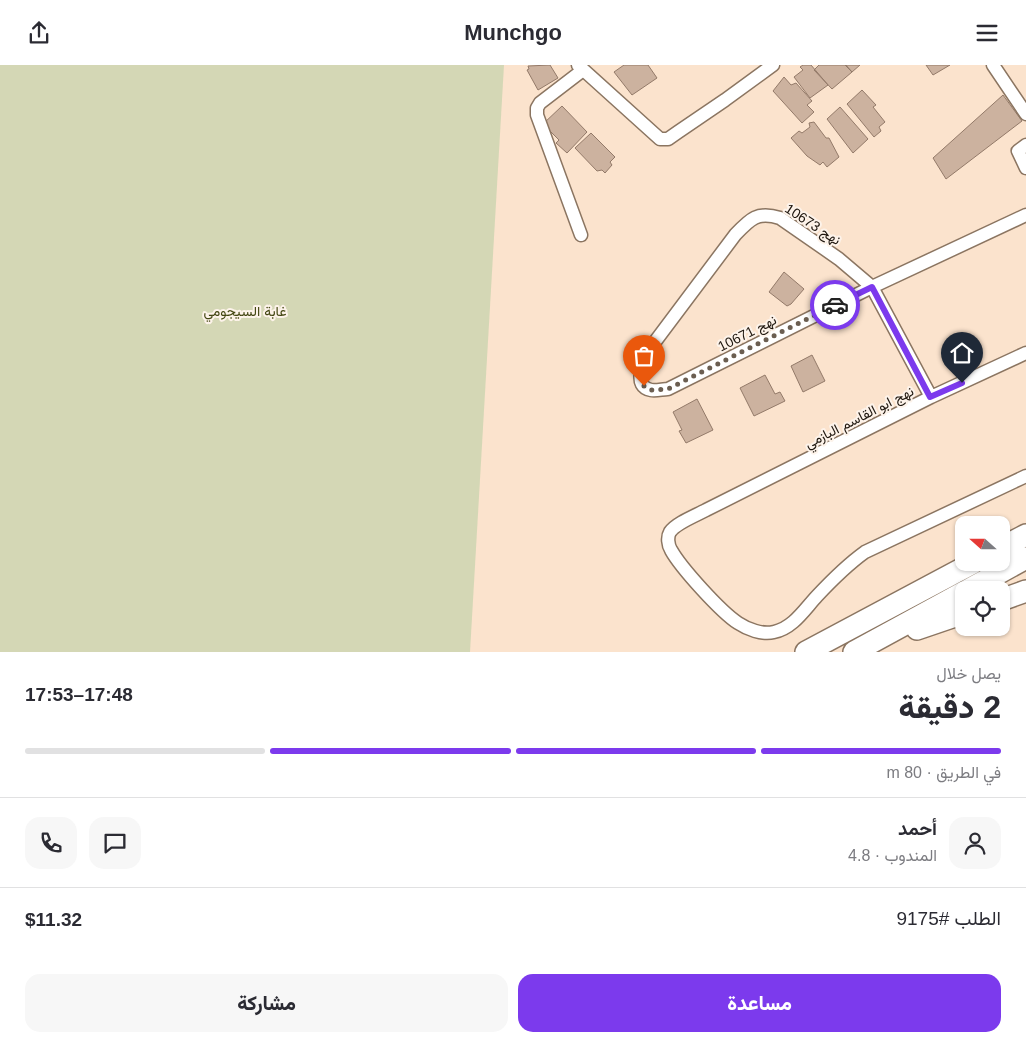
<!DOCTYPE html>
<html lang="ar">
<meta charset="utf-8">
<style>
:root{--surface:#fff;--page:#f7f7f7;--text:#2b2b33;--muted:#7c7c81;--line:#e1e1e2;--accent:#7c3aed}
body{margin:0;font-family:Arial,Vazirmatn,sans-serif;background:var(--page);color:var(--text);direction:rtl;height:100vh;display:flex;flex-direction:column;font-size:19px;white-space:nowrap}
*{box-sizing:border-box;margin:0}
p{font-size:16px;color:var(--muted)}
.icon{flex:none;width:28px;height:28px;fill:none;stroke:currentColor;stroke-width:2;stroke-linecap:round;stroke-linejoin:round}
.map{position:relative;height:587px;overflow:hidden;direction:ltr}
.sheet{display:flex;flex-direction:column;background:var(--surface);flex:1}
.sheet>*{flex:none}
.needle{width:32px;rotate:291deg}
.fabs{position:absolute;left:955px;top:451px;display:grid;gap:10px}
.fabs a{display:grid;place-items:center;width:55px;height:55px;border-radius:10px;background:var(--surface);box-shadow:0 1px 4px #0004;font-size:25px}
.pin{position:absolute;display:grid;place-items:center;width:42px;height:42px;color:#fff;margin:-51px -21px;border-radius:50% 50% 50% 0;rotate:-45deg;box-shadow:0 0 5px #0007}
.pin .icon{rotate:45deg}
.courier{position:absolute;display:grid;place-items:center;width:50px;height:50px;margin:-25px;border:4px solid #7c3aed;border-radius:50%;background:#fff;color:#222;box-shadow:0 1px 6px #0007}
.headline em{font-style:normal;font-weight:800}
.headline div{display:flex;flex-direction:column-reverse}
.headline{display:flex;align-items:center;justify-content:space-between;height:85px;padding:0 25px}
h1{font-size:32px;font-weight:800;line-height:38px}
.bar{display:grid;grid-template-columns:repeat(4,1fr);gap:8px 5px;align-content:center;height:60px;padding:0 25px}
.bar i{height:6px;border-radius:4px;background:var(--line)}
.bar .current{background:var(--accent)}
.bar p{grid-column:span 4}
.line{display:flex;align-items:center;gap:12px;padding:0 25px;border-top:1px solid var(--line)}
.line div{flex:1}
.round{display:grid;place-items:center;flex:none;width:52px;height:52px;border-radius:15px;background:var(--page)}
.action{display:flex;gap:10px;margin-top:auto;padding:10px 25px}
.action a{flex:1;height:58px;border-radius:15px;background:var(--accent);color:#fff;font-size:20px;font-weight:800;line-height:58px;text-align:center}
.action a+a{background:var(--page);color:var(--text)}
header{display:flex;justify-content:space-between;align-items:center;height:65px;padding:0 25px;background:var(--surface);font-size:22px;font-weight:800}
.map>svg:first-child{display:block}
.green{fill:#d4d7b5}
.building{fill:#ccb29f;stroke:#937a69}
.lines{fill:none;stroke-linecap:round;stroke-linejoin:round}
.minor-casing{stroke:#8b7561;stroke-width:15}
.trunk-casing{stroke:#8b7561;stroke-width:24}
.minor{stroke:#fff;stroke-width:12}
.trunk{stroke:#fff;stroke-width:21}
.done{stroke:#6b5e51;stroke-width:5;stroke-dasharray:0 9}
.route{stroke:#7c3aed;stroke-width:6}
.labels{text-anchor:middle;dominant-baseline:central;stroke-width:4;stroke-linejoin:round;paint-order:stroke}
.street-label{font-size:14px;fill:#1e160e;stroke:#fdf3ea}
.park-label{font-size:14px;fill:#434612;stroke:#fdf3ea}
</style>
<header><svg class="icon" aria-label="menu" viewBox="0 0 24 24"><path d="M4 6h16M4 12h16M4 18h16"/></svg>Munchgo<svg class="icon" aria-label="share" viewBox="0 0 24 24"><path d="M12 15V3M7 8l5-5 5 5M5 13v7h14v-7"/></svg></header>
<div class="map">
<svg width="1026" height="587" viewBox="0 0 1026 587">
<rect width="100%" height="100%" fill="#fbe3cd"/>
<path class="green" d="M0,0H504L470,587H0Z"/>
<path class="building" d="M550,0L558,13L538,25L527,5L529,4L528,1Z
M624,0H648L657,13L632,30L614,7Z
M803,0H811L828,20L810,33L794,12L803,5L800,2Z
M819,0H845L852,7L832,24L814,5Z
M846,0H860L852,7Z
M926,0H950L933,10Z
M784,12L791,20L796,18L812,36L807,40L814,47L802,58L773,26Z
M862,25L876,40L873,42L885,57L879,62L881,66L874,72L847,39Z
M1003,30L1022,56L946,114L933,93Z
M562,41L587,67L567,88L556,78L559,75L543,59Z
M840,42L868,74L853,88L827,54Z
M814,57L826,73H829L839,92L827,102L823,97L820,100L807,91L791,73L799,66L802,68L810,62L809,58Z
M591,68L615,92L610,97L612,100L605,108L602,105L597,106L575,83Z
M784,207L804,224L791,239L787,241L769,227Z
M812,290L825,316L803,327L791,301Z
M765,310L775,329L780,327L785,336L754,351L740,323Z
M697,334L713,365L686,378L679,366L682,365L673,347Z"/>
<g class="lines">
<defs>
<path id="minor" d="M578,0L660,74H668L678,67L725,35L773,0
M993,0L1026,49
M1026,80L1018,86L1026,103
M581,170L537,50V43L540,38L583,5
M1026,288L931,332L706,445C697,450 676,458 670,467C667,472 668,480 671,485C681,503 721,547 738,558C747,564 762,570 774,567C793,563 804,545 817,531C832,515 847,500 865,487L1026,411
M931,332L872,222L839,194L780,153C757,146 750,154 735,170L651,282C646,293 630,321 651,325C656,326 663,324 668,324L872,222L1026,150"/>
<path id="trunk" d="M1001,483L1026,470
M968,525L1026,493
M1001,535L1026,526
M917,564L964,548
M806,587L973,498
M854,587L964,527"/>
</defs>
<use href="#minor" class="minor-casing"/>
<use href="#trunk" class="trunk-casing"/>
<use href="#minor" class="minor"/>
<use href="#trunk" class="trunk"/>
</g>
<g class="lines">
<path class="done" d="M644,321L650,325L668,324L835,240"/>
<path class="route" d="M835,240L872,222L930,332L962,318"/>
</g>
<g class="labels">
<g class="street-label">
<text transform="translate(813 159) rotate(33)">نهج 10673</text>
<text transform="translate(747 268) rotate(-27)">نهج 10671</text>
<text transform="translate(859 352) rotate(-27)">نهج ابو القاسم البازمي</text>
</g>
<g class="park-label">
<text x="245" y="246">غابة السيجومي</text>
</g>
</g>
</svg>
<div class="fabs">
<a><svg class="needle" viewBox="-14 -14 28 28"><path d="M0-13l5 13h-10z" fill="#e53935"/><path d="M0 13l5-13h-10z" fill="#7c7c81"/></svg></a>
<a><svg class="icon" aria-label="locate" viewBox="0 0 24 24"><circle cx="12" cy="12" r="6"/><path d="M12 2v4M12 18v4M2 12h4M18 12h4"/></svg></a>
</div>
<div class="pin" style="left:644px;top:321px;background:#ea580c"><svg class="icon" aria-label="bag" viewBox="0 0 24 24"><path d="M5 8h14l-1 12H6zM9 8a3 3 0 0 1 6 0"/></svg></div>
<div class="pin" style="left:962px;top:318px;background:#1f2937"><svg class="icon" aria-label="home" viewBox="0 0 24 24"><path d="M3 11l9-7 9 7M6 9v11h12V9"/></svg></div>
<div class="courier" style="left:835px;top:240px"><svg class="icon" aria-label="car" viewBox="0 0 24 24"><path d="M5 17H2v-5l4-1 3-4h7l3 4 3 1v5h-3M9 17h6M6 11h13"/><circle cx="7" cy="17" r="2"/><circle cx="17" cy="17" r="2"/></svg></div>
</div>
<section class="sheet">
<div class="headline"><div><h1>2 دقيقة</h1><p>يصل خلال</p></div><em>17:48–17:53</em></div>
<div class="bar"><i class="current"></i><i class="current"></i><i class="current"></i><i></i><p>في الطريق · 80 m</p></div>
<div class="line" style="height:90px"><a class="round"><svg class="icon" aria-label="person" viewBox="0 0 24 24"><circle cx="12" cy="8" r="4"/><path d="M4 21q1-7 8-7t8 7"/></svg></a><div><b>أحمد</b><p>المندوب · 4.8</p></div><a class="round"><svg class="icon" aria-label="chat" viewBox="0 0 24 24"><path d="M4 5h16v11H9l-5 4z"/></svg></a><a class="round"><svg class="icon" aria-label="phone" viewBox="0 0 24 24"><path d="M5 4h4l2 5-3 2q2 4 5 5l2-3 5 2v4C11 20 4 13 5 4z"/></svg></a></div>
<div class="line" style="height:65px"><div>الطلب #9175</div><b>$11.32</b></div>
<div class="action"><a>مساعدة</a><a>مشاركة</a></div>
</section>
